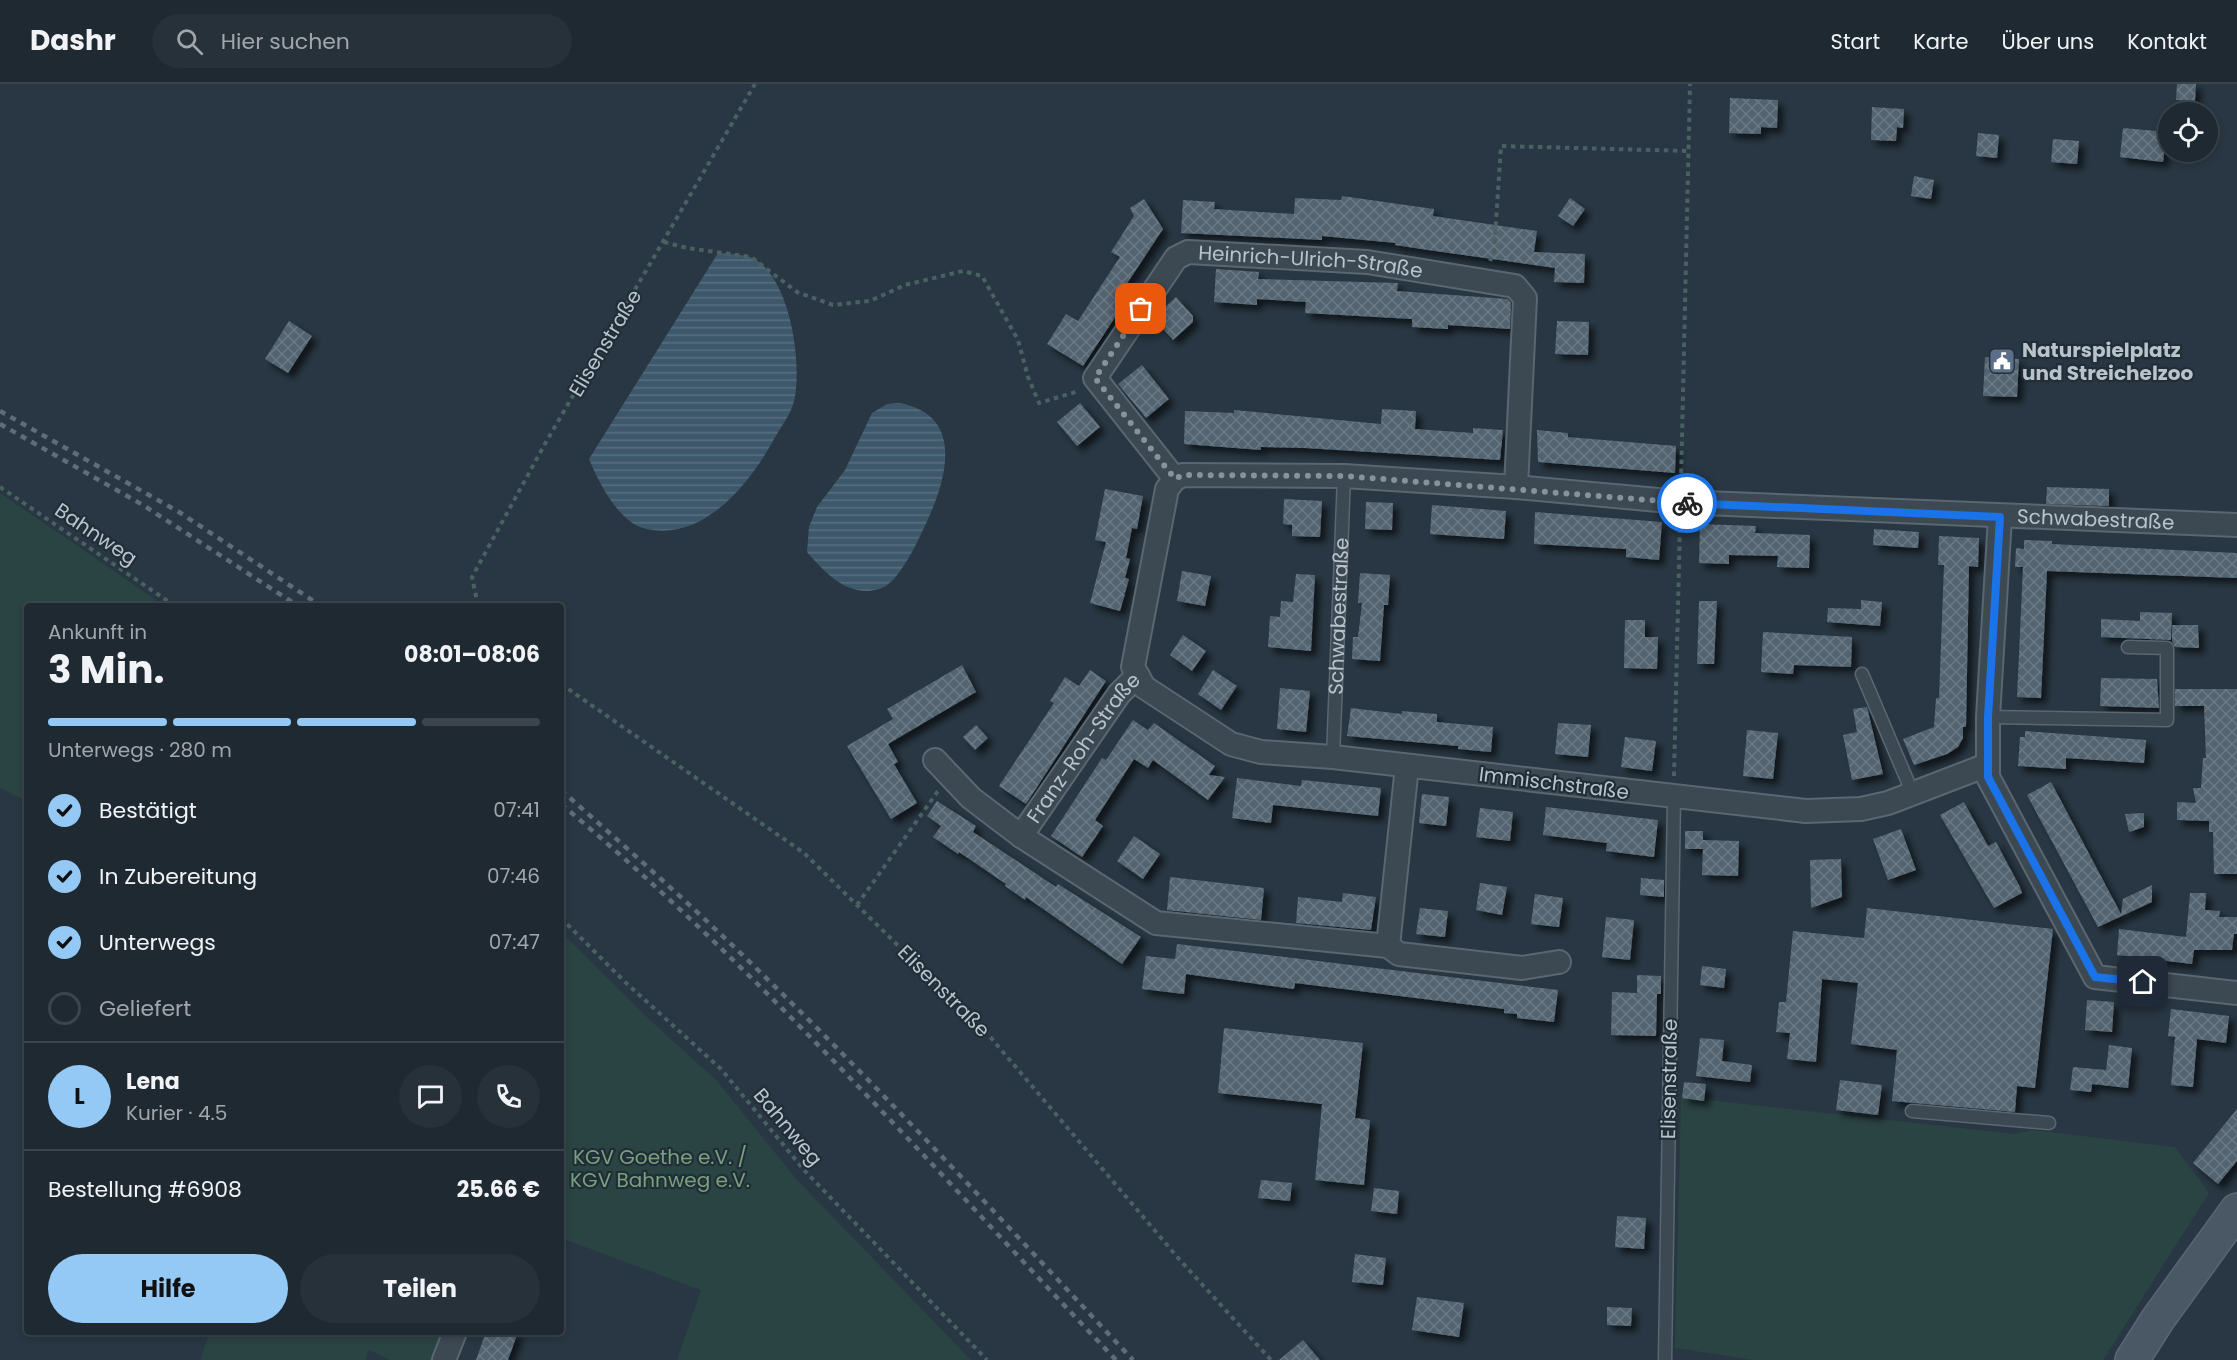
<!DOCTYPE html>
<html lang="de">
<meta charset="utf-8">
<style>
:root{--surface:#1e2932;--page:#26313a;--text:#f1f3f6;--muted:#a1a6ac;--line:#3c454d;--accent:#94c9f6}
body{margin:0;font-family:Poppins,sans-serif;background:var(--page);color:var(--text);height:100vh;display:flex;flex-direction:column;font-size:22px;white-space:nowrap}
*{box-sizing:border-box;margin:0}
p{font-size:20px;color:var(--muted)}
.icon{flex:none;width:33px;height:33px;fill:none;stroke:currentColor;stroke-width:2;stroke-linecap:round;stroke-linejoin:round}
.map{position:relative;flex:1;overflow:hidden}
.side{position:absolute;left:24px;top:519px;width:540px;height:732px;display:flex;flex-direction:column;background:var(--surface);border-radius:6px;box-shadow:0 3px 9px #0003,0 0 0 2px var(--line)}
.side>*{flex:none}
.fabs{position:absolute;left:2158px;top:18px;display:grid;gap:12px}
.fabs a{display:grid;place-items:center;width:60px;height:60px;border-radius:50%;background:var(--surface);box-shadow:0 3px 9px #0003,0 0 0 2px var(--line);font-size:30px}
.pin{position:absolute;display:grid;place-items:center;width:51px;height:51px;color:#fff;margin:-26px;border-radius:12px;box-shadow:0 3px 9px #0006}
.courier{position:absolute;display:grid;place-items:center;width:60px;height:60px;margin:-30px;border:4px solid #1a73e8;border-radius:50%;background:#fff;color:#222;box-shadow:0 2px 8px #0007}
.head em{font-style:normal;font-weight:700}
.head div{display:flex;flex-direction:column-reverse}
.head{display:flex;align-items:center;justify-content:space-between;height:102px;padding:0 24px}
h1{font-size:39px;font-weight:700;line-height:45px}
.bar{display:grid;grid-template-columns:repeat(4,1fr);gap:9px 6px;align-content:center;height:72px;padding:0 24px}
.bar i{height:8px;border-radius:4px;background:var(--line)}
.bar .selected{background:var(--accent)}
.bar p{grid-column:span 4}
.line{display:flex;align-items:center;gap:15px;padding:0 24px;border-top:2px solid var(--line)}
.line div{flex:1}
.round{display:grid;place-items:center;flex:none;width:63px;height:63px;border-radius:32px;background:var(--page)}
ol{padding:0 24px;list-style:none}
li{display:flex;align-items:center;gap:18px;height:66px}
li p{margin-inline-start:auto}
li .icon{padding:6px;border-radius:50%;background:var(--accent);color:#111;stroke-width:4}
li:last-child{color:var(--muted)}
li i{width:33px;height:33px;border:3px solid var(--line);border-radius:50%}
.primary-button{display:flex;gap:12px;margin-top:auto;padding:12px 24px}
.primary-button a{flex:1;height:69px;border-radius:36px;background:var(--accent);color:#111;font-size:24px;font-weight:700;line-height:69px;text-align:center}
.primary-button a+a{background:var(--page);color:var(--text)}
header{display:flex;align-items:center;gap:36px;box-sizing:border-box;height:84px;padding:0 30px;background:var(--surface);border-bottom:2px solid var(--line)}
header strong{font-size:28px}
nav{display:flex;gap:33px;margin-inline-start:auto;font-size:21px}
.search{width:420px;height:54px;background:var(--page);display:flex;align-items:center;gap:15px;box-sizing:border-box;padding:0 21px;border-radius:33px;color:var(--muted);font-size:22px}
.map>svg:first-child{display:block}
.green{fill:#2a4443}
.water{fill:url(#water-rules)}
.building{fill:url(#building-cross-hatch);filter:url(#shadow)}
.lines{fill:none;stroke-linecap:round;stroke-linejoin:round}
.lane-casing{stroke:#5a6670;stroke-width:15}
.street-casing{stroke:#5a6670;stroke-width:26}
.secondary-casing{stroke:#5a6670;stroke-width:36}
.path{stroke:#4a6161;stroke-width:4;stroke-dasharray:4.5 4.5;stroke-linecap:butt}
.lane{stroke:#3c4953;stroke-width:12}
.street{stroke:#3c4953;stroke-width:22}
.secondary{stroke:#4a5865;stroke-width:33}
.rail{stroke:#5e6d79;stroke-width:4.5;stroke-dasharray:6 6;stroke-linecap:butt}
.done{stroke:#86929c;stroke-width:6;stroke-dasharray:0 10.8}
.route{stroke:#1a73e8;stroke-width:8}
.labels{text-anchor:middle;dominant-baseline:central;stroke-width:4.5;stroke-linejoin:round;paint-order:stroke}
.street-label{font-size:20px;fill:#b9c3cc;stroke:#212e38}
.poi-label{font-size:20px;font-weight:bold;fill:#b9c3cc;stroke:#212e38;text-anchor:start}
.park-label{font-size:20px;fill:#78a17c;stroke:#212e38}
</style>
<header>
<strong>Dashr</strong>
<div class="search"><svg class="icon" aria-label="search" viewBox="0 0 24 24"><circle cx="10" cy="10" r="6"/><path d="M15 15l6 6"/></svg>Hier suchen</div>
<nav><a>Start</a><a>Karte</a><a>Über uns</a><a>Kontakt</a></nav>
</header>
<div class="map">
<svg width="2237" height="1276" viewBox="0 0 2237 1276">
<defs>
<pattern id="water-rules" width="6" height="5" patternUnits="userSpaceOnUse" patternTransform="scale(1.5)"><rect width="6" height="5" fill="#3e586b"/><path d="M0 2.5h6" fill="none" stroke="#586e7f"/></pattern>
<pattern id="building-cross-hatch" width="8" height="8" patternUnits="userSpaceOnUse" patternTransform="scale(1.5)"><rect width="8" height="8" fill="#536470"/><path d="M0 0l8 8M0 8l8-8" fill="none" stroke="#6a7983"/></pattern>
<filter id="shadow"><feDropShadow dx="5.5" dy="5.5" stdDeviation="3" flood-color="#0009"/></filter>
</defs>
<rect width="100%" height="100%" fill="#283743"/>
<path class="green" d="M0,409L165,522H27V717L0,704Z
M561,848L653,939L716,996L798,1097L971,1276H677L701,1206L561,1154Z
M1681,1013L2015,1050L2032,1046L2175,1063L2209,1109L2103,1276H1754L1675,1264Z
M210,1248H443L432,1276H391L369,1266L365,1276H200Z"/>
<path class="water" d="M718,169C728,170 740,170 750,173C790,188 803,281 794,317C791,331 779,345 773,357C748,402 701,460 643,444C618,437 598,397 589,375Z
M899,319C971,332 943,406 921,450C914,465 899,495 884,503C880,505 871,507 867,507C841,507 822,485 807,468L809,443L817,423L845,386L872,329L887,320Z"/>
<path class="building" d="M2177,0H2196L2195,17L2176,16Z
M1730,14L1778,16L1777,44L1761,43V50L1729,49Z
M1872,23L1904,25L1903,44L1897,43L1896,57L1871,56Z
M2123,44L2167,48L2163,78L2120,73Z
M1978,49L1999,51L1997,74L1976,72Z
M2053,55L2079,57L2077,80L2051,78Z
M1914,92L1934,96L1931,115L1911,112Z
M1342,112L1434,125L1433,132L1537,147L1534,168L1585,170L1584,199L1554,198L1555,184L1428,166L1395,161L1396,159L1322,152V156L1181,149L1183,116L1215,118L1214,125L1294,130L1295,114L1341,116Z
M1570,114L1585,125L1573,142L1558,132Z
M1144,115L1163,145L1126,201L1133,206L1083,282L1047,260L1066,230L1078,237L1120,173L1111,168L1134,132L1130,124Z
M1216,185L1259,188L1258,195L1398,199L1397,207L1508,215L1511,219L1510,245L1448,241V245L1412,243V235L1305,229L1306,218L1257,215V221L1214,218Z
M1176,213L1193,232V238L1173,256L1153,234Z
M289,237L312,252L288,289L265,275Z
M1557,237L1589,238L1588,271L1555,270Z
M1985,273L2019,275L2017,313L1983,312Z
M1142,281L1169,315L1146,334L1118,300Z
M1080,319L1100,343L1077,362L1057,338Z
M1382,325L1416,327L1415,345L1473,349V344L1503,346L1500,376L1305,364L1261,363V366L1184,360L1185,327L1234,329V326L1381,340Z
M1537,346L1568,349V353L1676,362L1675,389L1538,378Z
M2047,403L2109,405V422L2046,420Z
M1105,405L1143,412L1137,445L1132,444L1126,474L1130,475L1125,494L1129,495L1125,509L1122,508L1125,510L1120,527L1090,519L1106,458L1095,456Z
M1284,415L1322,417L1320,453L1292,452V441L1283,440Z
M1366,418L1393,419L1392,446L1365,445Z
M1432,421L1506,427L1504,455L1430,450Z
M1535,428L1662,438L1659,476L1626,473V465L1534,460Z
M1700,440L1756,442L1755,449L1810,451L1809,484L1777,483L1778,472L1729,471V480L1699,479Z
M1874,445L1919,448L1918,464L1873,461Z
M1939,452L1979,454L1978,483L1969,482L1966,643H1963V654L1958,663L1947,670L1914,681L1903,655L1934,643L1936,614H1939L1944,481H1938Z
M2024,456L2052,457V460L2237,469V494L2047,487L2041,614L2017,613L2023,483H2015L2016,464L2024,465Z
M1182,487L1211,492L1205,522L1177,517Z
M1360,489L1390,491L1388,521H1384L1380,577L1352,575L1353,553H1358L1362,519H1358Z
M1296,490L1315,491L1311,567L1268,563L1270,532L1280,533L1281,517L1293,518Z
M1861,516L1882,518L1880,542L1827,538L1828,524L1861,525Z
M1699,517H1717L1714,580H1697Z
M2140,528L2172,529L2171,556L2101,553V535L2140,537Z
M1625,536H1645V553H1658L1657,585L1624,584Z
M2172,541H2198L2199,564L2175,563L2172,557Z
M1763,548L1852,553L1851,583L1794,581L1793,590L1761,588Z
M1183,551L1206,567L1192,587L1170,571Z
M962,581L976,608L888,660L898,678L894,680L917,719L891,735L847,662L893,635L887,625Z
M1090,586L1106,597L1026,720L999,702L1054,619L1050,617L1065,593L1079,602Z
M1213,586L1237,602L1221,626L1198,610Z
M2101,594L2157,595L2159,624L2100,622Z
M1280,604L1310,607L1306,648L1277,645Z
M2175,605H2237V790H2214L2213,748H2209V737L2177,736V718L2196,719L2193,704H2201L2203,674H2206L2204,622H2175Z
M1867,623L1883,690L1852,696L1843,651L1857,648L1853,625Z
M1351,624L1402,630V627L1437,630V638L1493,643L1491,668L1458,665V662L1347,652Z
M1133,636L1148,646L1154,639L1215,682L1209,691L1225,693L1208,716L1153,676L1148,684L1134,675L1095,736L1103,742L1082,773L1051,752L1102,674L1106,676Z
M1558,639L1591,641L1588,673L1555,670Z
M976,641L988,654L975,666L963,653Z
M1747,646L1778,649L1773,695L1743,692Z
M2025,647L2146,656L2144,679L2066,674V685L2018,682L2020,653H2025Z
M1625,653L1656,657L1652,687L1621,683Z
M1237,694L1301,702L1302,696L1381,704L1378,732L1273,721L1271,739L1232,734Z
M2051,698L2121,830L2123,815L2152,801V818L2098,843L2027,711Z
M1422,710L1449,713L1446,742L1419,739Z
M937,717L976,742L973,748L1020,779L1056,803L1058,800L1141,853L1122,880L1026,813L1025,816L1005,802L1006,800L959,768L958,770L933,753L941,742L927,732Z
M1964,718L1988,762L1996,758L2020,803L2022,809L1994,824L1940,731Z
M1546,723L1658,736L1654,773L1606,767L1607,759L1543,751Z
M1480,724L1513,728L1510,757L1476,753Z
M2144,729V743L2129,748L2125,730Z
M1901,745L1916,786L1888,796L1873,755Z
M1685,747H1703V758V756L1739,757L1738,792L1702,791L1703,765H1685Z
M1134,752L1160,770L1143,795L1117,777Z
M1841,775L1842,813L1811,824L1810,776Z
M1170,793L1264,804L1261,836L1167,826Z
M1641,794L1664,796V813L1640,811Z
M1480,799L1507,803L1502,831L1476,826Z
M1343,809L1376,813L1371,846L1296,839L1298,813L1342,818Z
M2190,809H2206L2205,826L2220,827L2219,833H2237V850H2234L2232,866H2194L2192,880L2117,871L2119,845L2186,853Z
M1535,810L1563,814L1559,843L1531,840Z
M1420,824L1448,827L1445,853L1416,850Z
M1867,824L2053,845L2035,1004L2017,1002L2015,1028L1892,1017L1897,966L1851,960L1858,899L1822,895L1816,978L1787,975L1790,949L1776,948L1779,918H1786L1793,847L1864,854Z
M1606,833L1634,836L1630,876L1602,873Z
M1177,860L1558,906L1554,938L1517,934V930L1504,929V925L1295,899L1294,905L1186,890L1184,910L1142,905L1146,872L1175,875Z
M1702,882L1726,885L1724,904L1700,901Z
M1637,891L1661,892V910H1657L1656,952L1611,951L1612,908L1637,909Z
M2087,916L2114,918L2112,948L2085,946Z
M2171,925L2229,932L2226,959L2197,955L2193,1003L2171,1001L2175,953L2168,952Z
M1224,944L1363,959L1355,1034L1370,1036L1364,1101L1315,1096L1322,1020L1218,1009Z
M1700,954L1724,956L1722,977L1752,981L1750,998L1696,992Z
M2109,961L2132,964L2128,1004L2092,1000L2091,1008L2070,1006L2073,983L2106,986Z
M1840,996L1882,1001L1878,1031L1836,1026Z
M1684,998L1706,1000L1704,1017L1682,1014Z
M2237,1025V1077L2218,1100L2193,1079Z
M1261,1096L1292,1099L1290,1117L1258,1114Z
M1374,1104L1399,1107L1397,1130L1371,1127Z
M1617,1132L1646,1134L1644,1165L1615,1163Z
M1355,1170L1386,1174L1383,1201L1352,1198Z
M1417,1213L1464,1219L1459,1253L1412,1246Z
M1607,1223L1632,1224L1631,1242L1607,1241Z
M486,1248H518L508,1276H476Z
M1303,1256L1320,1276H1279Z"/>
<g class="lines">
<defs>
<g id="lane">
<path d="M1862,590L1913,710"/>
<path d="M1988,633L2167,636V564L2128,563"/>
<path id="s1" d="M1333,673L1344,392"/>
<path d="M1912,1027L2049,1039"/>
<path d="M1665,1276L1674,714"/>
</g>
<g id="street">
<path id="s2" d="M1175,395L1095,294L1176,174L1188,168L1367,178L1515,202L1525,214L1516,403"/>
<path d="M2000,433L1988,633V693L2095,893L2237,909"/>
<path d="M935,676L971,714L1021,752L1156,839L1388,862L1399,870L1522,884L1559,878"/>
<path id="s3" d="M1987,681L1888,719L1861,725L1806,727L1333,673L1261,668L1231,660L1144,603L1133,583L1167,405L1175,395L1183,391L1344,392L1516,403L1680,418L2237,441"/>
<path id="s4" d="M1021,752L1119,610L1136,593"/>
<path d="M1388,862L1407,682"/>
<path d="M444,1276L455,1248"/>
</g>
<path id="secondary" d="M2132,1276L2158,1235L2237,1126"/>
</defs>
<use href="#lane" class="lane-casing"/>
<use href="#street" class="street-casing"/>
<use href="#secondary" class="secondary-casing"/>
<path class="path" d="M664,158L687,164L751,173L797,208L833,221L870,217L905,201L963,187L982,192L1018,256L1028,293L1039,319L1079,307
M1490,177L1494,168L1501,62L1688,67
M1681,398L1690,0
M0,403L175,522
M478,522L472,493L546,358L755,0
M561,600L804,769L986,948L1179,1175L1271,1276
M1674,692L1680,438
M857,821L938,707
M561,834L624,897L721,985L804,1086L987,1276"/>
<use href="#lane" class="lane"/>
<use href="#street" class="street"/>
<use href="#secondary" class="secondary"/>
<path class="rail" d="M0,327L179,428L321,522
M0,340L143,421L298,522
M561,706C629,766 697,826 762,890C890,1014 1011,1146 1133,1276
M561,720C762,888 936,1087 1116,1276"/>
</g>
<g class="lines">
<path class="done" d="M1141,225L1095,294L1175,395L1183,391L1344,392L1687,419"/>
<path class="route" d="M1687,419L2000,433L1988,633V693L2095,893L2143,898"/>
</g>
<defs>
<symbol id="civic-square" viewBox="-11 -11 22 22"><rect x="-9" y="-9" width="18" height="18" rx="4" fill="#5c6f8a" stroke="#212e38"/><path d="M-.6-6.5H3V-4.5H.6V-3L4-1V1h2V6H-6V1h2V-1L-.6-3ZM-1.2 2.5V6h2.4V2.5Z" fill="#fff"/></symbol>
</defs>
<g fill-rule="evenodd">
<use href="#civic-square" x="1987" y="262" width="30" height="30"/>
</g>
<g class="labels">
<g class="street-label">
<text stroke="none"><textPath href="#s2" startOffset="410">Heinrich-Ulrich-Straße</textPath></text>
<text transform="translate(605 259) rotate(-59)">Elisenstraße</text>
<text stroke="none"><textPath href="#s3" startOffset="2012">Schwabestraße</textPath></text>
<text transform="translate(96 450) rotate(34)">Bahnweg</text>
<text stroke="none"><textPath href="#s1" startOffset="141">Schwabestraße</textPath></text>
<text stroke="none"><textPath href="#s4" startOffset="108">Franz-Roh-Straße</textPath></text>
<text transform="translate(1554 699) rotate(7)">Immischstraße</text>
<text transform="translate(944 907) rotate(45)">Elisenstraße</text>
<text transform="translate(1669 995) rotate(-89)">Elisenstraße</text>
<text transform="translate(788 1043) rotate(50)">Bahnweg</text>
</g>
<g class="poi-label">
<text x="2022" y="266">Naturspielplatz<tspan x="2022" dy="23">und Streichelzoo</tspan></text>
</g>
<g class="park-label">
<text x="660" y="1073">KGV Goethe e.V. /<tspan x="660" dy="23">KGV Bahnweg e.V.</tspan></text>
</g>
</g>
</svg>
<div class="fabs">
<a><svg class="icon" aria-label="locate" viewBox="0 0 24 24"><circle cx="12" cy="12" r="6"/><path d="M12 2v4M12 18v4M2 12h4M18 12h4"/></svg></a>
</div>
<div class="pin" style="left:1141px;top:225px;background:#ea580c"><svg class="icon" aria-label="bag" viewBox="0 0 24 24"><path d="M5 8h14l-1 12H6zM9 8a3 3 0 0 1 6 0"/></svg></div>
<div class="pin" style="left:2143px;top:898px;background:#1f2937"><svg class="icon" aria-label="home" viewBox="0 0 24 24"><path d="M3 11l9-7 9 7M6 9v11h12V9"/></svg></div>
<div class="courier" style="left:1687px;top:419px"><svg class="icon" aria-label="bike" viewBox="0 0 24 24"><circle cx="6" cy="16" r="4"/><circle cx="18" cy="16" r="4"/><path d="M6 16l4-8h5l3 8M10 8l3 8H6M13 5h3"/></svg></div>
<section class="side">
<div class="head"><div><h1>3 Min.</h1><p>Ankunft in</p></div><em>08:01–08:06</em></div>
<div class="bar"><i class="selected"></i><i class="selected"></i><i class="selected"></i><i></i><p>Unterwegs · 280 m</p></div>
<ol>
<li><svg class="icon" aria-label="check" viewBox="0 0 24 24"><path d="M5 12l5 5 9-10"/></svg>Bestätigt<p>07:41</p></li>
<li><svg class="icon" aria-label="check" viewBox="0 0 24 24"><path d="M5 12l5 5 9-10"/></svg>In Zubereitung<p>07:46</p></li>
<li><svg class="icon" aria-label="check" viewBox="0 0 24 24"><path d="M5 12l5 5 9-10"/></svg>Unterwegs<p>07:47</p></li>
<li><i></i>Geliefert</li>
</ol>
<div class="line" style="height:108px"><b class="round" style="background:var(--accent);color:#111">L</b><div><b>Lena</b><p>Kurier · 4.5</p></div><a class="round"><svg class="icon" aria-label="chat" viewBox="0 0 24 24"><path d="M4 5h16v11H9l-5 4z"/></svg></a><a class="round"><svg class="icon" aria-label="phone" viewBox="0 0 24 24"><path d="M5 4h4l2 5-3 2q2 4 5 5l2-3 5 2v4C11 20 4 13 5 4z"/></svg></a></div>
<div class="line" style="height:78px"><div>Bestellung #6908</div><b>25.66 €</b></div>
<div class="primary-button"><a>Hilfe</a><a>Teilen</a></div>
</section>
</div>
